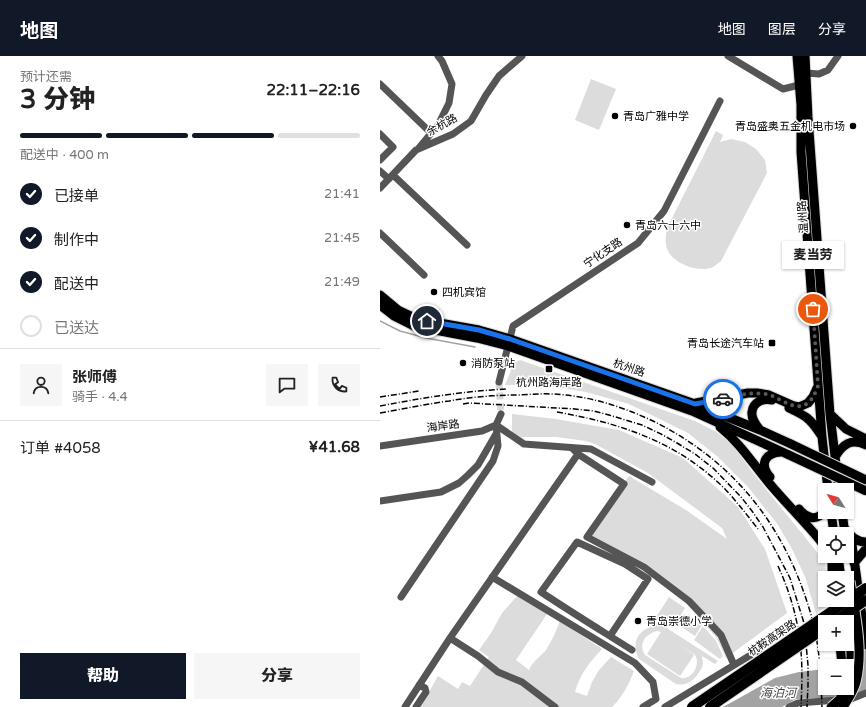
<!DOCTYPE html>
<html lang="zh">
<meta charset="utf-8">
<style>
:root{--surface:#fff;--page:#f6f6f6;--text:#222;--muted:#767676;--line:#e0e0e0;--accent:#111827}
body{margin:0;font-family:"Varela Round","Noto Sans SC",sans-serif;background:var(--page);color:var(--text);height:100vh;display:flex;flex-direction:column;font-size:15px;white-space:nowrap}
*{box-sizing:border-box;margin:0}
p{font-size:13px;color:var(--muted)}
.icon{flex:none;width:22px;height:22px;fill:none;stroke:currentColor;stroke-width:2;stroke-linecap:round;stroke-linejoin:round}
.map{position:relative;flex:1;overflow:hidden}
.drawer{display:flex;flex-direction:column;background:var(--surface);width:380px}
.drawer>*{flex:none}
.needle{width:26px;rotate:307deg}
.tools{position:absolute;left:438px;top:427px;display:grid;gap:8px}
.tools a{display:grid;place-items:center;width:36px;height:36px;border-radius:0px;background:var(--surface);box-shadow:0 1px 3px #0004;font-size:20px}
.pin{position:absolute;display:grid;place-items:center;width:34px;height:34px;color:#fff;margin:-17px;border:2px solid #fff;border-radius:50%;box-shadow:0 1px 4px #0007}
.courier{position:absolute;display:grid;place-items:center;width:40px;height:40px;margin:-20px;border:3px solid #1a73e8;border-radius:50%;background:#fff;color:#222;box-shadow:0 1px 5px #0007}
.bubble{position:absolute;height:28px;border-radius:0px;background:var(--surface);box-shadow:0 1px 3px #0004;font-size:13px;font-weight:800;line-height:28px;text-align:center}
.overview em{font-style:normal;font-weight:800}
.overview div{display:flex;flex-direction:column-reverse}
.overview{display:flex;align-items:center;justify-content:space-between;height:68px;padding:0 20px}
h1{font-size:26px;font-weight:800;line-height:30px}
.bar{display:grid;grid-template-columns:repeat(4,1fr);gap:6px 4px;align-content:center;height:48px;padding:0 20px}
.bar i{height:5px;border-radius:3px;background:var(--line)}
.bar .active{background:var(--accent)}
.bar p{grid-column:span 4}
.line{display:flex;align-items:center;gap:10px;padding:0 20px;border-top:1px solid var(--line)}
.line div{flex:1}
.round{display:grid;place-items:center;flex:none;width:42px;height:42px;border-radius:0px;background:var(--page)}
ol{padding:0 20px;list-style:none}
li{display:flex;align-items:center;gap:12px;height:44px}
li p{margin-inline-start:auto}
li .icon{padding:4px;border-radius:50%;background:var(--accent);color:#fff;stroke-width:4}
li:last-child{color:var(--muted)}
li i{width:22px;height:22px;border:2px solid var(--line);border-radius:50%}
.primary-button{display:flex;gap:8px;margin-top:auto;padding:8px 20px}
.primary-button a{flex:1;height:46px;border-radius:0px;background:var(--accent);color:#fff;font-size:16px;font-weight:800;line-height:46px;text-align:center}
.primary-button a+a{background:var(--page);color:var(--text)}
header{display:flex;align-items:center;gap:24px;box-sizing:border-box;height:56px;padding:0 20px;background:var(--accent);color:#fff}
header strong{font-size:19px}
nav{display:flex;gap:22px;margin-inline-start:auto;font-size:14px}
main{display:flex;flex:1;min-height:0}
.map>svg:first-child{display:block}
.green{fill:#dcdcdc;fill-rule:evenodd}
.water{fill:#a3a3a3}
.lines{fill:none;stroke-linecap:round;stroke-linejoin:round}
.stream{stroke:#a3a3a3;stroke-width:1.5}
.minor-tunnel{stroke:#d9d9d9;stroke-width:7;stroke-dasharray:7 3.5;stroke-linecap:butt}
.major-casing{stroke:#dbdbdb;stroke-width:11}
.minor{stroke:#555;stroke-width:7}
.major{stroke:#000;stroke-width:9}
.rail{stroke:#000;stroke-width:1.5;stroke-dasharray:6 2 1 2;stroke-linecap:butt}
.major-bridge-casing{stroke:#dbdbdb;stroke-width:11;stroke-linecap:butt}
.highway-bridge-casing{stroke:#dbdbdb;stroke-width:12;stroke-linecap:butt}
.major-bridge{stroke:#000;stroke-width:9}
.highway-bridge{stroke:#000;stroke-width:10}
.done{stroke:#595959;stroke-width:4;stroke-dasharray:0 7.2}
.route{stroke:#1a73e8;stroke-width:5}
.poi-dot{fill:#000;stroke:#fff;stroke-width:1.5}
.labels{text-anchor:middle;dominant-baseline:central;stroke-width:3;stroke-linejoin:round;paint-order:stroke}
.poi-label{font-size:11px;fill:#000;stroke:#fff;text-anchor:start}
.street-label{font-size:11px;fill:#000;stroke:#fff}
.water-label{font-size:12px;font-style:italic;fill:#444;stroke:#fff}
</style>
<header>
<strong>地图</strong>
<nav><a>地图</a><a>图层</a><a>分享</a></nav>
</header>
<main>
<section class="drawer">
<div class="overview"><div><h1>3 分钟</h1><p>预计还需</p></div><em>22:11–22:16</em></div>
<div class="bar"><i class="active"></i><i class="active"></i><i class="active"></i><i></i><p>配送中 · 400 m</p></div>
<ol>
<li><svg class="icon" aria-label="check" viewBox="0 0 24 24"><path d="M5 12l5 5 9-10"/></svg>已接单<p>21:41</p></li>
<li><svg class="icon" aria-label="check" viewBox="0 0 24 24"><path d="M5 12l5 5 9-10"/></svg>制作中<p>21:45</p></li>
<li><svg class="icon" aria-label="check" viewBox="0 0 24 24"><path d="M5 12l5 5 9-10"/></svg>配送中<p>21:49</p></li>
<li><i></i>已送达</li>
</ol>
<div class="line" style="height:72px"><a class="round"><svg class="icon" aria-label="person" viewBox="0 0 24 24"><circle cx="12" cy="8" r="4"/><path d="M4 21q1-7 8-7t8 7"/></svg></a><div><b>张师傅</b><p>骑手 · 4.4</p></div><a class="round"><svg class="icon" aria-label="chat" viewBox="0 0 24 24"><path d="M4 5h16v11H9l-5 4z"/></svg></a><a class="round"><svg class="icon" aria-label="phone" viewBox="0 0 24 24"><path d="M5 4h4l2 5-3 2q2 4 5 5l2-3 5 2v4C11 20 4 13 5 4z"/></svg></a></div>
<div class="line" style="height:52px"><div>订单 #4058</div><b>¥41.68</b></div>
<div class="primary-button"><a>帮助</a><a>分享</a></div>
</section>
<div class="map">
<svg width="486" height="651" viewBox="0 0 486 651">
<rect width="100%" height="100%" fill="#fff"/>
<path class="green" d="M211,23L236,33L219,74L195,64Z
M336,75L343,79L340,86L351,83L365,86L376,93L385,104L387,117L341,205C338,207 335,210 333,211C318,218 288,206 286,189C285,182 286,176 288,170Z
M140,304L315,365L335,375L352,388L373,417L445,506L447,522H445V544H450L451,547L436,558L426,523L412,493L398,469L368,431L338,401L308,377L249,348L206,336L171,330L125,329L134,307Z
M132,358L176,363L239,374L303,402L358,451L385,493L407,557L346,602L336,581L308,549L263,514L207,481L249,420L306,454L347,483L342,472L268,417L215,388L206,385L176,381H141L132,376Z
M138,539L167,558L136,604L149,614C153,605 160,601 166,594C172,585 176,575 180,565L222,593C209,607 200,618 195,636L207,640L212,626L219,614L231,601L254,615C248,630 243,640 232,651H33L40,638L46,641L58,620L78,633L82,626L90,630L109,601L99,594L111,577L122,557Z
M289,541L305,552L293,572L276,561Z
M304,558L322,569L315,580L297,568Z
M271,562L338,605L335,608L322,600C322,602 323,605 323,607C323,611 320,615 318,618C312,626 305,630 296,628L259,603C251,587 257,575 273,570L268,566ZM277,575L281,576L267,598L300,620L314,599L297,587L315,599C321,608 312,624 301,622L265,599C258,588 265,578 277,575Z
M323,570L336,585L343,600L340,603L314,584Z"/>
<path class="water" d="M486,588V635L474,641L416,643L402,651H343L395,622L419,616L445,613V632H467V610H457Z"/>
<g class="lines">
<path class="stream" d="M0,265L20,275L46,282L95,291"/>
<path class="minor-tunnel" d="M119,326L121,358"/>
<defs>
<path id="major" d="M417,0L421,49V96L442,381L448,434
M425,0L428,61L450,358L459,434
M0,239L18,254L37,263L99,274L130,283L315,348L380,374L411,388
M0,249L14,260L34,270L97,282L128,290L312,355L409,399
M316,347L368,337H377L389,339L414,350L419,351L428,347L433,341L437,332
M409,352C426,360 430,362 441,379
M450,358L466,373L486,383
M340,371C360,387 373,408 389,427C405,446 423,464 439,483L445,491
M380,374C376,369 371,363 372,356C373,346 383,342 392,344
M455,401C463,388 471,382 486,389
M390,421C379,408 385,397 401,396
M419,453C426,462 436,466 445,455
M451,456L454,478
M462,456L465,478
M465,473C471,480 476,486 486,486
M471,481L486,589
M458,500L461,522
M474,507L486,493
M452,522V500
M466,551C469,572 475,606 467,625
M460,588L462,610"/>
</defs>
<use href="#major" class="major-casing"/>
<path class="minor" d="M348,0L403,33L419,29
M426,17L439,18L448,14L458,0
M0,28L51,77
M0,78L13,91L0,104
M38,93L58,69L69,47L72,28L62,5L58,0
M0,115L9,123
M13,119L87,189
M0,132L36,94L73,78L91,65L106,39L119,20L142,0
M0,177L44,219
M119,326L133,270L258,187L284,155L340,45
M116,369L144,388L211,393L272,426
M0,390L102,375L116,369L121,358
M192,392L198,398L244,428L207,481L264,511L309,545L341,579L354,609
M0,445L61,436L79,427L88,419L98,409L116,378
M112,521L255,607L273,626L276,643L263,651
M21,541L113,405L118,390L116,369
M230,580L268,523L245,508L197,486L161,536C191,556 222,575 252,594
M70,582L98,600L118,616L142,626L175,651
M25,651L70,582L198,398
M36,651L46,636L45,632L39,629
M285,651L379,594
M409,651L418,647L471,643L486,637"/>
<use href="#major" class="major"/>
<path class="rail" d="M0,341L39,335
M83,348L89,347L195,353L214,355L229,359L262,369L281,378L297,387L315,398L333,412L361,441L372,455L383,471L410,522L424,567L428,609V630L427,651
M0,350C42,342 84,335 127,333
M177,356C240,367 298,386 345,433C357,446 367,459 378,473
M0,357C23,353 46,348 69,345C91,341 115,339 138,339C154,338 169,337 185,339C216,342 245,352 273,365C358,407 409,476 433,566C440,594 441,623 442,651
M398,510C408,532 416,556 419,580C423,603 422,628 421,651"/>
<defs>
<path id="major-bridge" d="M411,388L486,424
M409,399L486,435
M451,651L460,643L464,632
M463,651C467,645 474,633 476,626C484,594 475,557 470,525"/>
<path id="highway-bridge" d="M454,566L486,544
M312,651L486,532
M330,651L445,572"/>
</defs>
<use href="#major-bridge" class="major-bridge-casing"/>
<use href="#highway-bridge" class="highway-bridge-casing"/>
<use href="#major-bridge" class="major-bridge"/>
<use href="#highway-bridge" class="highway-bridge"/>
</g>
<g class="lines">
<path class="done" d="M343,343C358,339 371,336 386,338C402,341 419,362 433,341C435,338 436,334 438,330L433,253"/>
<path class="route" d="M47,265L99,274L130,283L315,348L343,343"/>
</g>
<g class="poi-dot">
<circle cx="235" cy="60" r="4"/>
<circle cx="473" cy="70" r="4"/>
<circle cx="247" cy="169" r="4"/>
<circle cx="54" cy="236" r="4"/>
<rect x="388" y="283" width="8" height="8" rx="2"/>
<circle cx="83" cy="307" r="4"/>
<rect x="165" y="309" width="8" height="8" rx="2"/>
<circle cx="258" cy="565" r="4"/>
</g>
<g class="labels">
<g class="poi-label">
<text x="243" y="60">青岛广雅中学</text>
<text x="465" y="70" text-anchor="end">青岛盛奥五金机电市场</text>
<text x="255" y="169">青岛六十六中</text>
<text x="62" y="236">四机宾馆</text>
<text x="384" y="287" text-anchor="end">青岛长途汽车站</text>
<text x="91" y="307">消防泵站</text>
<text x="169" y="326" text-anchor="middle">杭州路海岸路</text>
<text x="266" y="565">青岛崇德小学</text>
</g>
<g class="street-label">
<text transform="translate(62 69) rotate(-29)">余杭路</text>
<text transform="translate(423 161) rotate(-94)">温州路</text>
<text transform="translate(223 197) rotate(-34)">宁化支路</text>
<text transform="translate(249 312) rotate(19)">杭州路</text>
<text transform="translate(63 370) rotate(-8)">海岸路</text>
<text transform="translate(392 582) rotate(-34)">杭鞍高架路</text>
</g>
<g class="water-label">
<text x="398" y="637">海泊河</text>
</g>
</g>
</svg>
<div class="tools">
<a><svg class="needle" viewBox="-14 -14 28 28"><path d="M0-13l5 13h-10z" fill="#e53935"/><path d="M0 13l5-13h-10z" fill="#767676"/></svg></a>
<a><svg class="icon" aria-label="locate" viewBox="0 0 24 24"><circle cx="12" cy="12" r="6"/><path d="M12 2v4M12 18v4M2 12h4M18 12h4"/></svg></a>
<a><svg class="icon" aria-label="layers" viewBox="0 0 24 24"><path d="M12 4l9 5-9 5-9-5zM3 14l9 5 9-5"/></svg></a>
<a>+</a>
<a>−</a>
</div>
<div class="pin" style="left:433px;top:253px;background:#ea580c"><svg class="icon" aria-label="bag" viewBox="0 0 24 24"><path d="M5 8h14l-1 12H6zM9 8a3 3 0 0 1 6 0"/></svg></div>
<div class="pin" style="left:47px;top:265px;background:#1f2937"><svg class="icon" aria-label="home" viewBox="0 0 24 24"><path d="M3 11l9-7 9 7M6 9v11h12V9"/></svg></div>
<div class="courier" style="left:343px;top:343px"><svg class="icon" aria-label="car" viewBox="0 0 24 24"><path d="M5 17H2v-5l4-1 3-4h7l3 4 3 1v5h-3M9 17h6M6 11h13"/><circle cx="7" cy="17" r="2"/><circle cx="17" cy="17" r="2"/></svg></div>
<div class="bubble" style="left:402px;top:185px;width:62px">麦当劳</div>
</div>
</main>
